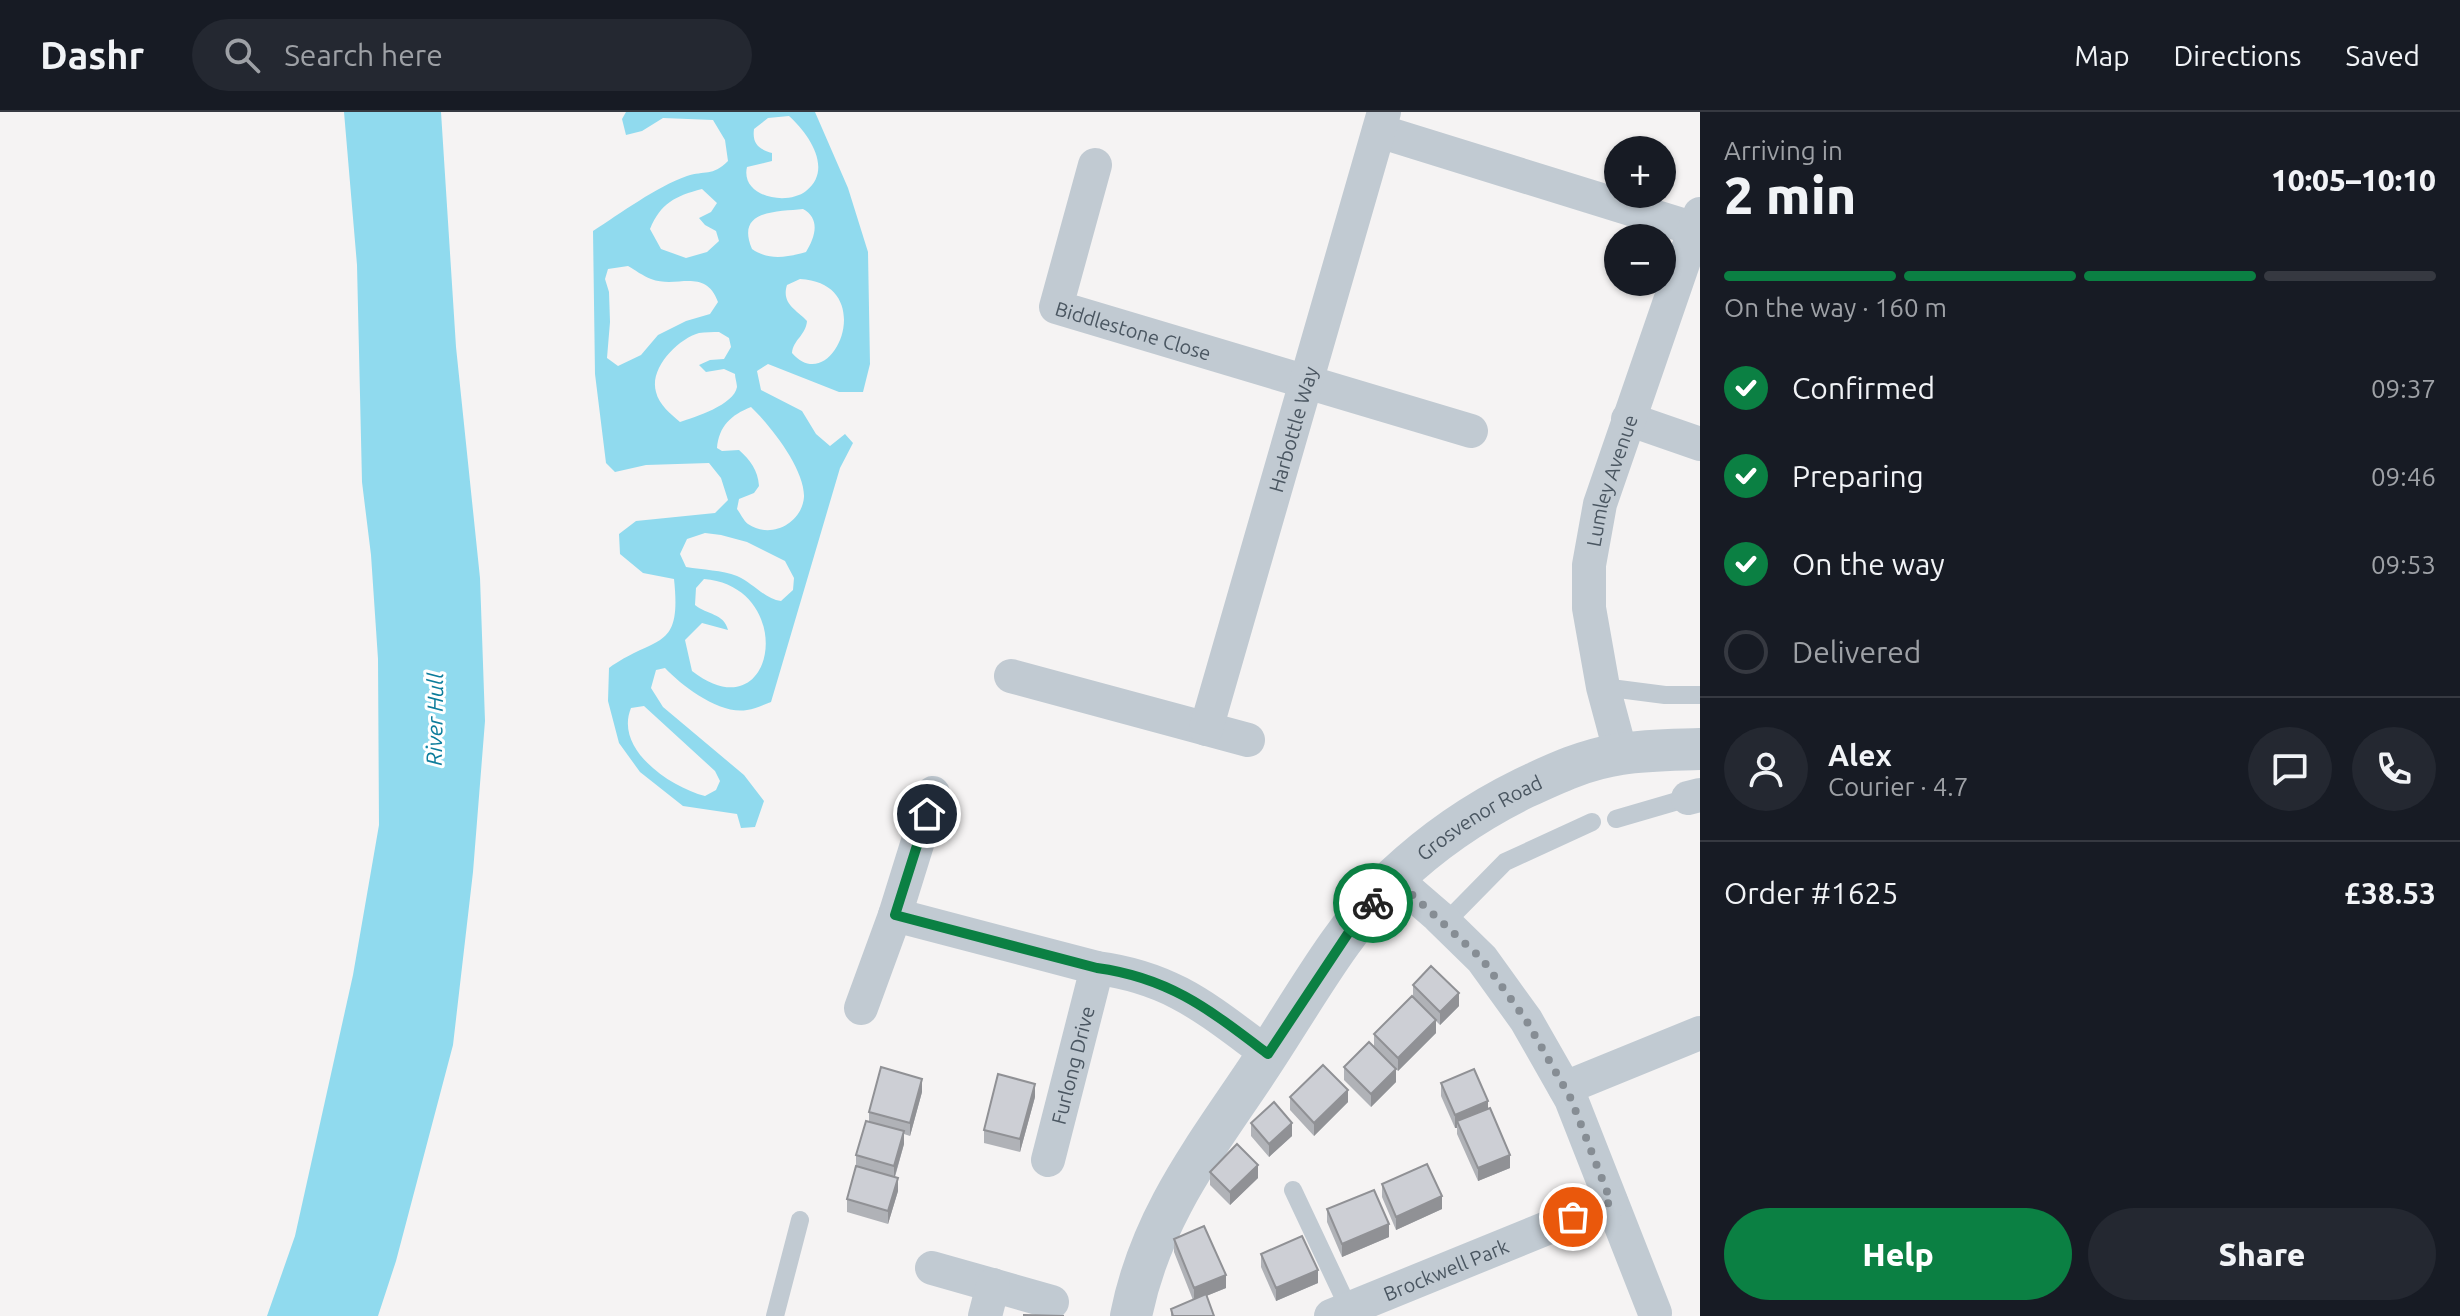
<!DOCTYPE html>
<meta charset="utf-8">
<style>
:root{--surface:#171b24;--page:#242831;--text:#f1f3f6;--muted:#9ea1a6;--line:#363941;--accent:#0b8043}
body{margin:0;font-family:Ubuntu,sans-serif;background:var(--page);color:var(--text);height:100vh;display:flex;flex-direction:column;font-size:30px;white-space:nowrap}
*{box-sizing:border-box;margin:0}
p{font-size:26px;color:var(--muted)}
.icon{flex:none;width:44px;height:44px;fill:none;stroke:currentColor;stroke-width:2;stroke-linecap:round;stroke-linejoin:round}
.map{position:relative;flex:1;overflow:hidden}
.panel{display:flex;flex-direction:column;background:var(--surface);width:760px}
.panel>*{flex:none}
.controls{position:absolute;left:1604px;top:24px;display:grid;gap:16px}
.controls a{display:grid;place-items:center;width:72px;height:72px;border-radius:50%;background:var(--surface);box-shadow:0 2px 6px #0004;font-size:40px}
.pin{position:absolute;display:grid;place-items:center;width:68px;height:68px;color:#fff;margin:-34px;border:4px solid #fff;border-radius:50%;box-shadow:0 2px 8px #0007}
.courier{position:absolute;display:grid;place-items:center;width:80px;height:80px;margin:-40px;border:6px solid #0b8043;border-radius:50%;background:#fff;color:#222;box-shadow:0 2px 10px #0007}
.summary em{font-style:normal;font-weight:800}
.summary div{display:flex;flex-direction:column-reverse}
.summary{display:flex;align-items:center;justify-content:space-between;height:136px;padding:0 24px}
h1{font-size:52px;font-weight:800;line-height:60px}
.bar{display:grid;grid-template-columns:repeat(4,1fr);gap:12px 8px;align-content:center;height:96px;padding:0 24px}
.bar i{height:10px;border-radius:6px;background:var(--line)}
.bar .on{background:var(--accent)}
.bar p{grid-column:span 4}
.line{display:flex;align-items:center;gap:20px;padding:0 24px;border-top:2px solid var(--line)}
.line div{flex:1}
.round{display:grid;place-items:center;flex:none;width:84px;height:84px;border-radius:42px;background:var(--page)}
ol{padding:0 24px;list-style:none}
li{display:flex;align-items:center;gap:24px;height:88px}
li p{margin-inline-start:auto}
li .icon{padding:8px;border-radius:50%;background:var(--accent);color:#fff;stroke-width:4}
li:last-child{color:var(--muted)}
li i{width:44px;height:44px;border:4px solid var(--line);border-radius:50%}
.cta{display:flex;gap:16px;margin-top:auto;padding:16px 24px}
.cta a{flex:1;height:92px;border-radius:48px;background:var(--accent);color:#fff;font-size:32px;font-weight:800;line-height:92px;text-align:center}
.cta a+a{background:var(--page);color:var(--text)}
header{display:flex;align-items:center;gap:48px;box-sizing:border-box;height:112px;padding:0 40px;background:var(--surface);border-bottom:2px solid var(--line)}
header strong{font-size:38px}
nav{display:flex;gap:44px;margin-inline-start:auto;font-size:28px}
.search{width:560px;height:72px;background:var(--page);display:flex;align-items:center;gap:20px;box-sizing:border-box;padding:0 28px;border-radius:44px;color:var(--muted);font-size:30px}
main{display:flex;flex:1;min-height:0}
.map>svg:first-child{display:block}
.water{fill:#90daee;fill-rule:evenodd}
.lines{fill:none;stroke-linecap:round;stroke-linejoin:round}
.service{stroke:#c1cad2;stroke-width:18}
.minor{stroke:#c1cad2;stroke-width:34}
.tertiary{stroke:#c1cad2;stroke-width:42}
.wall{fill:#b0b2b7}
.shaded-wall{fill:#909195}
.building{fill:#cdcfd5;stroke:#909195;stroke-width:2}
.done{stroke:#868d94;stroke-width:8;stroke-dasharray:0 14.4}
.route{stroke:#0b8043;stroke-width:10}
.labels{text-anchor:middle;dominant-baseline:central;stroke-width:6;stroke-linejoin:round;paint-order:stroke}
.street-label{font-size:20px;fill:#4a5661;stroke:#fff}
.water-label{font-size:22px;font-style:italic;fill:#0c7c9b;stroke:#fff}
</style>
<header>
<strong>Dashr</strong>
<div class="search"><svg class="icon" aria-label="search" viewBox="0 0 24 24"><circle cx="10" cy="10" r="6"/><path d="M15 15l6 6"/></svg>Search here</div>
<nav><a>Map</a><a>Directions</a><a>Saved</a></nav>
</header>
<main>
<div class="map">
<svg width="1700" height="1204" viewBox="0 0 1700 1204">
<rect width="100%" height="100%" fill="#f5f3f3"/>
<path class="water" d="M344,0H441L456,235L480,466L485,609L473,760L453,933L396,1149L378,1204H267L295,1124L353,863L379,713L378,547L371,443L362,370L357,153Z
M626,0H815L848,76L868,140L870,252L863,280H839L768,252L757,259L761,278L802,299L816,322L830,334L845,322L853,331L840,356L771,590C763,593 755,597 747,598C720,603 682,574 665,556L656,558L651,576L663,595L744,663L764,689L755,715L741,716L737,702L683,694L640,660L619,631L608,589L609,556C656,522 682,541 674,467L643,461L620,442L619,422L636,409L715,401L728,388L721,366L709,351L646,353L615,360L606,351L595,262L593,119C621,101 656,75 687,64C705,58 712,65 728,49L725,28L713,8L663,6L642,19L626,23L622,7ZM789,4C808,21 834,57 806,79C787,94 740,85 747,55L772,49V41C759,37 752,32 754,17L768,6ZM702,77L717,91L711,100L699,106L705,113L716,119L719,129L707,140L686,146L661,137L650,117C661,91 675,84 702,77ZM803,97C821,107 815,125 806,140C788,145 769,149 752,137C735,97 778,100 803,97ZM628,154C635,158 643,164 651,167C677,177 705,155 718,190L710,202L686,209L658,223L641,243L618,254L607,246L610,210L609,180L605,167L608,157ZM800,167C881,171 833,288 792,241C793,228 806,223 807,209C797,198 781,192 787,173ZM719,220L729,226L731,235L724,247L710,248L699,253L706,260L724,257L735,262C735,265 737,272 737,275C734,293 695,305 680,310C671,302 659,293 656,280C649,256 678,227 699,221C705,220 713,220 719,220ZM751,295C770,313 805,357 804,385C802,411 771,428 748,412C743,408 741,402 737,397L739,387L754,381L759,374C758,358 750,348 739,338L722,339L717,336C719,314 731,303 751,295ZM705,421L721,423L747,430L785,449L794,466L793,478L781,489C765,487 753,471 737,464C722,458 703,458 686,455L680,442L687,427ZM704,467C799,475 776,624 692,559L685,528L702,511L728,518C724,501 707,503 695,493L696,476ZM644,594L715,659L720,669L716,678L705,684C670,675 614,637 631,596Z"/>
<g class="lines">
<path class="service" d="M1603,575L1665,583H1700
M1616,707L1688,686
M1445,811L1505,750L1592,710
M1293,1078L1349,1197
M775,1204L800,1108"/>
<g class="minor">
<path d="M1379,19L1695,117"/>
<path id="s1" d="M1095,53L1056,195L1471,319"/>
<path d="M1628,307L1700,332"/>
<path d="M1011,564L1248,628"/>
<path id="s2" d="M1206,617L1384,0"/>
<path id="s3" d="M1621,642L1603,575L1589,496V453L1600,392L1700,102"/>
<path d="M1688,686L1700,683"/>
<path d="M1394,766L1438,804L1482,847L1526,908L1571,987L1655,1201"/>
<path d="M895,803L1097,856C1174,866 1209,899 1268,942"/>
<path d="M861,896L895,803L933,681"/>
<path d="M1565,976L1700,921"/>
<path id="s4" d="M1048,1048L1097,856"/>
<path d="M932,1156L1052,1190"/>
<path d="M985,1204L993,1173"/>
<path id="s5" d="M1331,1204L1611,1090"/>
</g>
<path class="tertiary" id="s6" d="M1131,1204C1150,1108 1201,1042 1254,963C1298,898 1339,820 1395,765C1433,729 1477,699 1524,676C1556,661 1586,647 1621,642C1647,638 1674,638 1700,637"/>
</g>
<path class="wall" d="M1413,873L1459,894L1440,913L1436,909V921L1398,959L1374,935V922L1413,885Z
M1344,955L1396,970L1371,995L1344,968Z
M1441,971L1488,997L1510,1056L1478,1069L1457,1022V1016H1455L1441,984Z
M922,980L910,1024L904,1022V1032L895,1065L898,1079L888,1112L847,1100V1087L856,1055V1043L869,1010V1000Z
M1035,985L1020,1040L984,1031V1018Z
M1290,985L1348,990L1314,1024L1290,998Z
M1251,1011L1292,1024L1269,1045L1251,1024Z
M1210,1060L1258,1066L1230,1093L1210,1073Z
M1382,1072L1442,1097L1396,1118L1382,1085Z
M1327,1097L1389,1125L1342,1145L1327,1110Z
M1174,1127L1226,1176L1206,1184L1214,1204H1171V1197L1193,1188L1174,1140Z
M1261,1142L1318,1171L1276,1189L1261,1155Z"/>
<path class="shaded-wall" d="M1459,881V894L1440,913V900Z
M1436,908V921L1398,959V946Z
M1396,957V970L1371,995V982Z
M922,967V980L910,1024V1011Z
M1035,972V985L1020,1040V1027Z
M1348,978V990L1314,1024V1011Z
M1488,989V1002L1457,1009V1016H1455V1003Z
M1292,1011V1024L1269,1045V1032Z
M904,1019V1032L894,1067V1054Z
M1510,1043V1056L1478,1069V1056Z
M1258,1053V1066L1230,1093V1080Z
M898,1066V1079L888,1112V1099Z
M1442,1084V1097L1396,1118V1105Z
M1389,1112V1125L1342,1145V1132Z
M1318,1158V1171L1276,1189V1176Z
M1226,1163V1176L1194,1189V1176Z"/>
<path class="building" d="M1431,854L1459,881L1440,900L1413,873Z
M1412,884L1436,908L1398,946L1374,922Z
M1369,930L1396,957L1371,982L1344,955Z
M1323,953L1348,978L1314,1011L1290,985Z
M881,955L922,967L910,1011L869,1000Z
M1474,957L1488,989L1455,1003L1441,971Z
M998,962L1035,972L1020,1027L984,1018Z
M1274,990L1292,1011L1269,1032L1251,1011Z
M1490,996L1510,1043L1478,1056L1457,1009Z
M866,1009L904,1019L894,1054L856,1043Z
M1237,1032L1258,1053L1230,1080L1210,1060Z
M1427,1052L1442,1084L1396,1105L1382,1072Z
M856,1054L898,1066L888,1099L847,1087Z
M1374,1078L1389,1112L1342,1132L1327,1097Z
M1204,1114L1226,1163L1194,1176L1174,1127Z
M1302,1124L1318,1158L1276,1176L1261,1142Z
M1206,1182L1214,1204H1173L1171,1197Z
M1024,1203L1064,1204H1024Z"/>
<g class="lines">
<path class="done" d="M1373,791L1394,766L1482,847L1526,908L1571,987L1611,1090L1573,1105"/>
<path class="route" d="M927,702L895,803L1097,856C1171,866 1211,899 1268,942L1353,814L1373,791"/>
</g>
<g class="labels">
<g class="street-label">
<text stroke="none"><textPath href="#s1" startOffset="228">Biddlestone Close</textPath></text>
<text stroke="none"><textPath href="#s2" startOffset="312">Harbottle Way</textPath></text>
<text stroke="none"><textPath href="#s3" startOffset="280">Lumley Avenue</textPath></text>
<text stroke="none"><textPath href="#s6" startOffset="620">Grosvenor Road</textPath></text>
<text stroke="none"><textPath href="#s4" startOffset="98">Furlong Drive</textPath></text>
<text stroke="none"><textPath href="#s5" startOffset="124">Brockwell Park</textPath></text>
</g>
<g class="water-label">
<text transform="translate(434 607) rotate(-89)">River Hull</text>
</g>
</g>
</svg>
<div class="controls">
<a>+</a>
<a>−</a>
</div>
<div class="pin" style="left:1573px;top:1105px;background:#ea580c"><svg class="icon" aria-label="bag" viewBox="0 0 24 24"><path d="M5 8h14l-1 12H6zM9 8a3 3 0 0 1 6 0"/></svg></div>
<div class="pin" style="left:927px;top:702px;background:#1f2937"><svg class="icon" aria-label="home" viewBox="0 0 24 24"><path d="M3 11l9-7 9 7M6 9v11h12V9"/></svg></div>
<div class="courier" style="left:1373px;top:791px"><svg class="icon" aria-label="bike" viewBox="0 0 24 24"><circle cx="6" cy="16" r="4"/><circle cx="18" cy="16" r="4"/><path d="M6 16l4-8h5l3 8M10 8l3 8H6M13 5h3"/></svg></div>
</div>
<section class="panel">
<div class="summary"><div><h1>2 min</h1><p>Arriving in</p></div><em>10:05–10:10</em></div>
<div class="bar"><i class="on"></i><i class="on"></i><i class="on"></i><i></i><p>On the way · 160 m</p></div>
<ol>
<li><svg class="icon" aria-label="check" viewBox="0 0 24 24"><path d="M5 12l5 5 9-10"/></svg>Confirmed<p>09:37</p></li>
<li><svg class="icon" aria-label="check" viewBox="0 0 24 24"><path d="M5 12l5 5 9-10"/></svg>Preparing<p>09:46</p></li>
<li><svg class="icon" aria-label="check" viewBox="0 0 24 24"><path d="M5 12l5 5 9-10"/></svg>On the way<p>09:53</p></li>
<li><i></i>Delivered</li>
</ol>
<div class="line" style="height:144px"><a class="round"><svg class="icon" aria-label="person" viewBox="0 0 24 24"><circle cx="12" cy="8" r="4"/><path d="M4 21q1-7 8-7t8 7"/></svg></a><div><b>Alex</b><p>Courier · 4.7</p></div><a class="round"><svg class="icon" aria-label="chat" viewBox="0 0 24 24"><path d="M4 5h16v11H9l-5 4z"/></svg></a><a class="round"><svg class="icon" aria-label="phone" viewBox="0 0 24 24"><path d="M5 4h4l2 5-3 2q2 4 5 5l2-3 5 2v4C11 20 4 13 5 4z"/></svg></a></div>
<div class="line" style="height:104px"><div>Order #1625</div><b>£38.53</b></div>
<div class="cta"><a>Help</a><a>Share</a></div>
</section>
</main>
